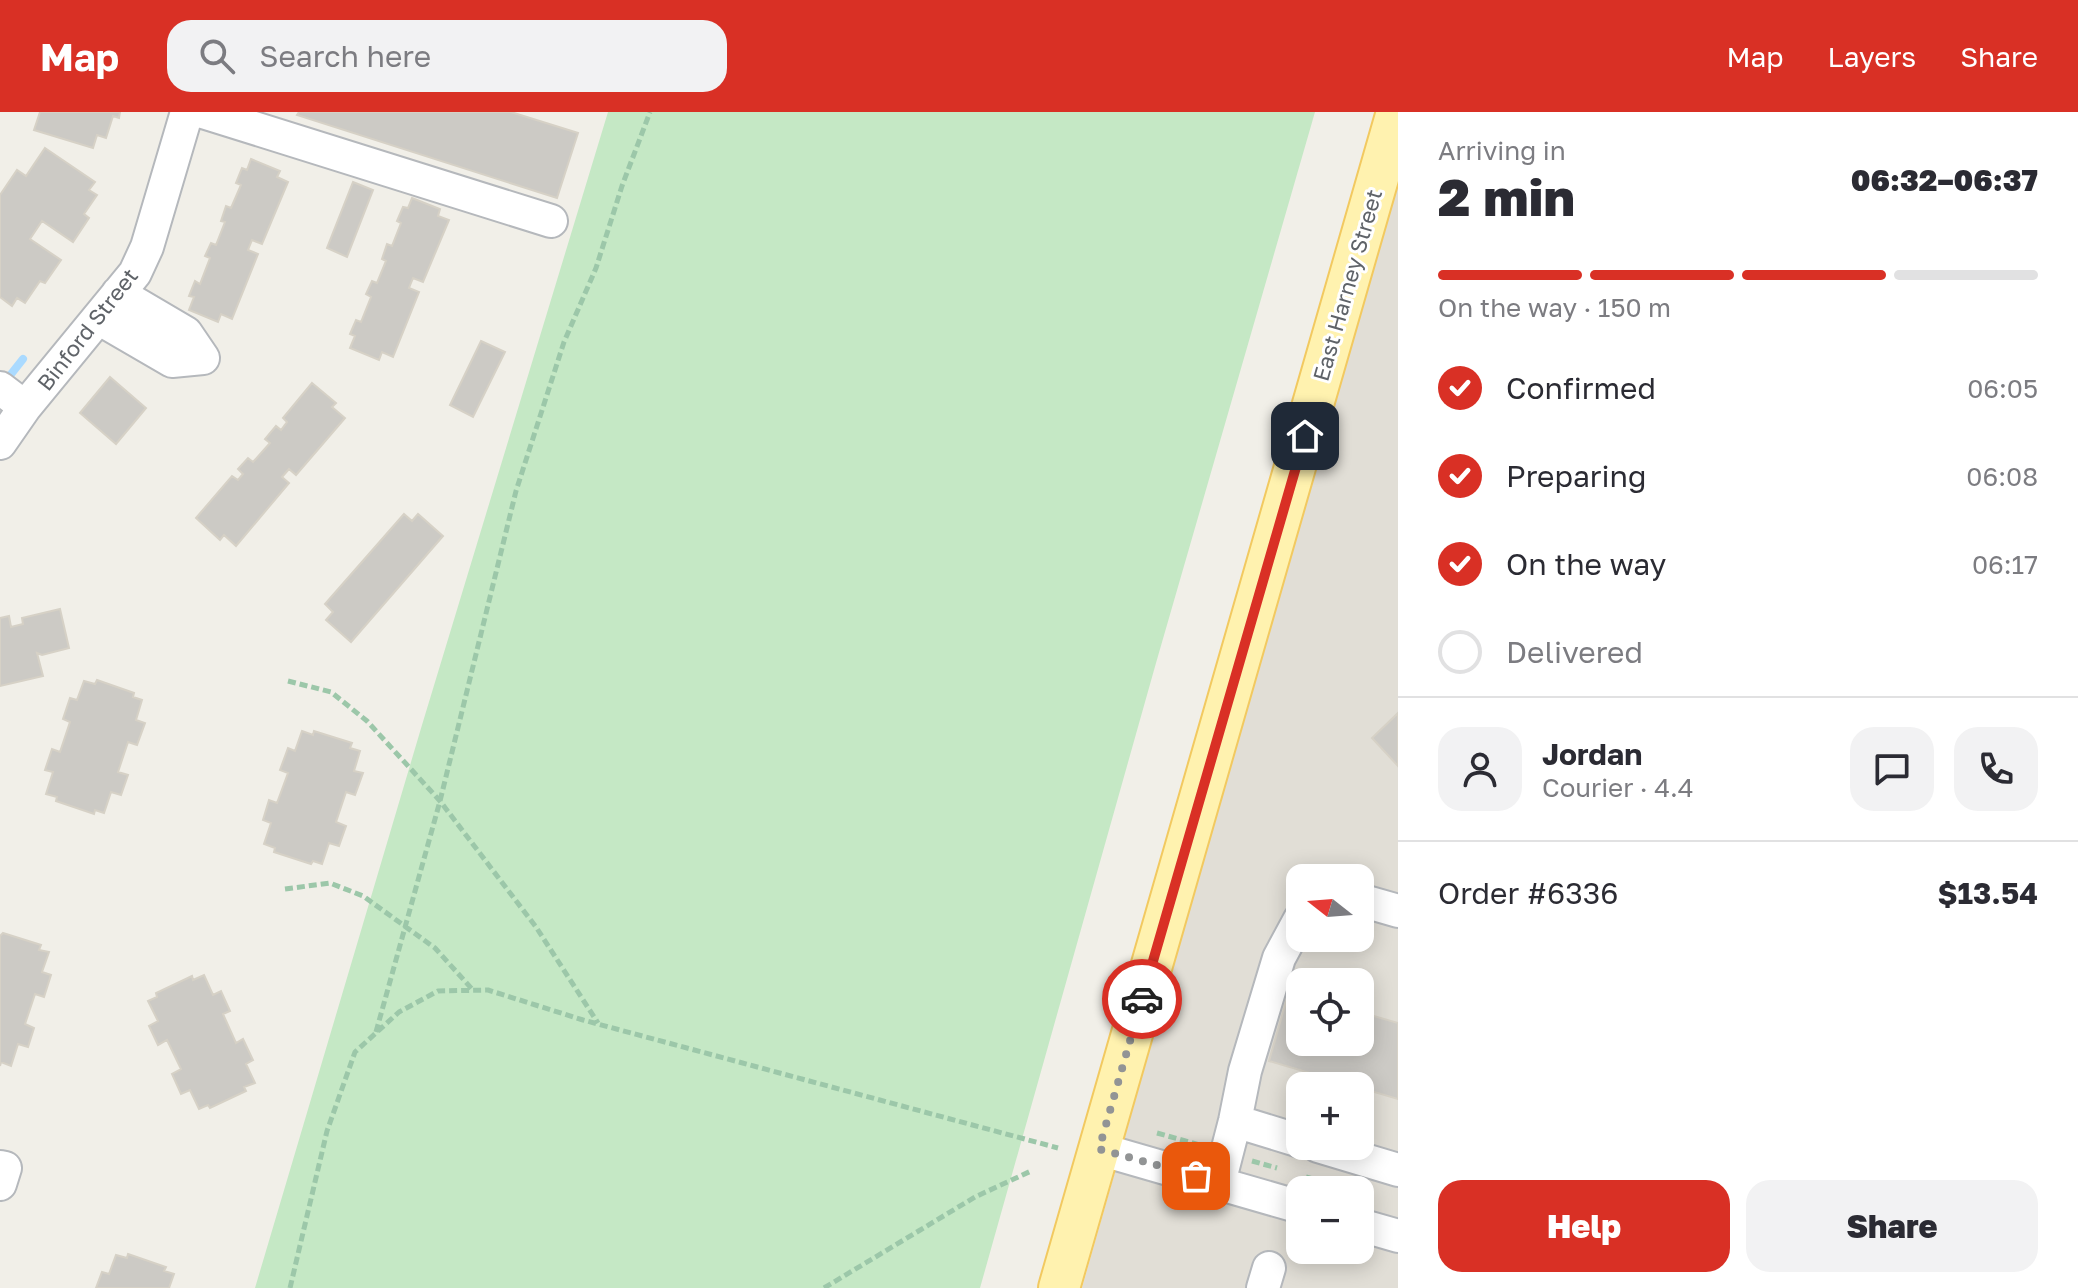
<!DOCTYPE html>
<meta charset="utf-8">
<style>
:root{--surface:#fff;--page:#f2f2f3;--text:#2b2b33;--muted:#7c7c81;--line:#e1e1e2;--accent:#d93025}
body{margin:0;font-family:"Golos Text",sans-serif;background:var(--page);color:var(--text);height:100vh;display:flex;flex-direction:column;font-size:30px;white-space:nowrap}
*{box-sizing:border-box;margin:0}
p{font-size:26px;color:var(--muted)}
.icon{flex:none;width:44px;height:44px;fill:none;stroke:currentColor;stroke-width:2;stroke-linecap:round;stroke-linejoin:round}
.map{position:relative;flex:1;overflow:hidden}
.details{display:flex;flex-direction:column;background:var(--surface);width:680px}
.details>*{flex:none}
.needle{width:52px;rotate:287deg}
.controls{position:absolute;left:1286px;top:752px;display:grid;gap:16px}
.controls a{display:grid;place-items:center;width:88px;height:88px;border-radius:16px;background:var(--surface);box-shadow:0 4px 20px #0003;font-size:40px}
.pin{position:absolute;display:grid;place-items:center;width:68px;height:68px;color:#fff;margin:-34px;border-radius:16px;box-shadow:0 4px 12px #0006}
.courier{position:absolute;display:grid;place-items:center;width:80px;height:80px;margin:-40px;border:6px solid #d93025;border-radius:50%;background:#fff;color:#222;box-shadow:0 2px 10px #0007}
.head em{font-style:normal;font-weight:800}
.head div{display:flex;flex-direction:column-reverse}
.head{display:flex;align-items:center;justify-content:space-between;height:136px;padding:0 40px}
h1{font-size:52px;font-weight:800;line-height:60px}
.bar{display:grid;grid-template-columns:repeat(4,1fr);gap:12px 8px;align-content:center;height:96px;padding:0 40px}
.bar i{height:10px;border-radius:6px;background:var(--line)}
.bar .active{background:var(--accent)}
.bar p{grid-column:span 4}
.line{display:flex;align-items:center;gap:20px;padding:0 40px;border-top:2px solid var(--line)}
.line div{flex:1}
.round{display:grid;place-items:center;flex:none;width:84px;height:84px;border-radius:24px;background:var(--page)}
ol{padding:0 40px;list-style:none}
li{display:flex;align-items:center;gap:24px;height:88px}
li p{margin-inline-start:auto}
li .icon{padding:8px;border-radius:50%;background:var(--accent);color:#fff;stroke-width:4}
li:last-child{color:var(--muted)}
li i{width:44px;height:44px;border:4px solid var(--line);border-radius:50%}
.action{display:flex;gap:16px;margin-top:auto;padding:16px 40px}
.action a{flex:1;height:92px;border-radius:24px;background:var(--accent);color:#fff;font-size:32px;font-weight:800;line-height:92px;text-align:center}
.action a+a{background:var(--page);color:var(--text)}
header{display:flex;align-items:center;gap:48px;box-sizing:border-box;height:112px;padding:0 40px;background:var(--accent);color:#fff}
header strong{font-size:38px}
nav{display:flex;gap:44px;margin-inline-start:auto;font-size:28px}
.search{width:560px;height:72px;background:var(--page);display:flex;align-items:center;gap:20px;box-sizing:border-box;padding:0 28px;border-radius:24px;color:var(--muted);font-size:30px}
main{display:flex;flex:1;min-height:0}
.map>svg:first-child{display:block}
.education{fill:#e1ded6;fill-rule:evenodd}
.green{fill:#c5e8c5}
.lines{fill:none;stroke-linecap:round;stroke-linejoin:round}
.stream{stroke:#aadaff;stroke-width:8}
.building{fill:#cccac5;stroke:#d6d1c6;stroke-width:2}
.minor-casing{stroke:#b5b8bc;stroke-width:36}
.major-casing{stroke:#f2c960;stroke-width:44}
.path{stroke:#9cc7a9;stroke-width:5;stroke-dasharray:8 4;stroke-linecap:butt}
.minor{stroke:#fff;stroke-width:32}
.major{stroke:#fff2af;stroke-width:40}
.done{stroke:#929495;stroke-width:8;stroke-dasharray:0 14.4}
.route{stroke:#d93025;stroke-width:10}
.labels{text-anchor:middle;dominant-baseline:central;stroke-width:6;stroke-linejoin:round;paint-order:stroke}
.street-label{font-size:22px;fill:#5f6368;stroke:#fff}
</style>
<header>
<strong>Map</strong>
<div class="search"><svg class="icon" aria-label="search" viewBox="0 0 24 24"><circle cx="10" cy="10" r="6"/><path d="M15 15l6 6"/></svg>Search here</div>
<nav><a>Map</a><a>Layers</a><a>Share</a></nav>
</header>
<main>
<div class="map">
<svg width="1398" height="1176" viewBox="0 0 1398 1176">
<rect width="100%" height="100%" fill="#f1efe8"/>
<path class="education" d="M1398,63V1176H1082ZM1300,766H1360V826H1300ZM1300,870H1360V930H1300ZM1300,974H1360V1034H1300ZM1300,1078H1360V1138H1300Z"/>
<path class="green" d="M608,0H1315L1156,551L980,1176H255L422,613Z"/>
<g class="lines">
<path class="stream" d="M4,271L23,247"/>
</g>
<path class="building" d="M40,0H120L119,6L113,4L106,26L97,23L93,36L34,18Z
M299,0H511L578,21L557,86L297,3Z
M45,36L95,70L89,78L97,83L84,102L89,106L73,130L42,109L30,127L61,148L45,171L40,169L25,191L17,186L12,194L0,185V83L17,58L26,64Z
M251,47L280,59L277,65L288,70L262,132L252,128L248,138L258,142L232,207L221,202L218,210L189,198L194,185L189,184L195,169L200,172L210,146L205,144L211,131L216,133L225,110L221,109L226,94L231,96L241,73L236,71L242,56L247,58Z
M353,70L373,78L347,145L327,136Z
M412,86L440,97L438,104L449,108L423,170L413,166L409,176L419,180L393,245L382,240L379,248L350,236L355,224L350,222L356,208L361,210L371,185L366,182L372,169L377,171L386,149L382,147L387,132L392,134L401,111L397,109L403,95L408,96Z
M481,229L505,240L473,305L450,293Z
M110,265L146,296L116,332L80,301Z
M312,271L336,291L332,295L345,306L296,363L289,357L282,365L289,371L236,434L224,423L220,428L196,406L232,364L238,368L243,362L238,357L248,346L253,350L270,331L265,327L276,314L281,318L287,310L283,306Z
M404,402L412,409L418,402L443,424L351,530L326,508L333,500L325,492Z
M60,497L69,536L42,543L37,541L43,564L0,574V506L9,504L11,515L23,512L22,506Z
M97,568L134,581L133,585L142,588L136,608L145,611L137,633L128,630L118,660L128,663L121,683L111,680L104,701L95,698L94,702L56,689L57,685L46,682L53,660L45,658L52,637L60,640L70,610L63,607L70,586L77,588L84,569L95,572Z
M1398,601V654L1372,626Z
M302,619L313,623L314,619L352,631L350,636L360,639L354,659L363,661L355,683L346,680L336,710L346,714L339,734L329,731L322,752L313,749L311,752L274,740L275,736L264,732L271,711L263,708L269,688L277,691L288,661L280,658L288,636L295,639Z
M3,821L41,833L39,838L49,840L42,860L51,863L44,885L35,882L25,912L34,916L28,935L18,932L11,954L1,950L0,954V824Z
M204,863L213,883L221,879L230,899L223,902L236,931L243,927L253,948L246,952L255,971L244,975L246,979L210,996L208,993L199,997L190,978L181,982L172,962L181,957L167,928L158,933L149,914L158,909L148,889L157,885L156,881L192,864L193,868Z
M1289,879L1300,882V930H1360V900L1398,911V987L1269,949Z
M128,1142L166,1155L164,1159L174,1162L169,1176H96L102,1160L109,1162L116,1143L127,1146Z"/>
<g class="lines">
<defs>
<path id="minor" d="M203,0L551,109
M98,206L172,249L203,246L186,221L118,181
M0,276L25,295
M0,331L25,295L135,161L147,135L187,0
M1360,788L1398,799
M1235,1009L1300,1029
M1318,1034L1398,1058
M1099,1037L1300,1095
M0,1055L5,1056L0,1072
M1219,1071L1235,1009L1245,959L1279,846L1300,807
M1360,1113L1398,1124
M1263,1176L1269,1156"/>
<path id="major" d="M1059,1176L1397,0"/>
</defs>
<use href="#minor" class="minor-casing"/>
<use href="#major" class="major-casing"/>
<path class="path" d="M288,569L331,580L367,609L440,689L536,815L598,911
M285,777L330,771L363,784L435,836L472,877
M376,920L440,689L516,379L564,230L596,156L622,74L650,0
M1157,1021L1200,1033
M1252,1049L1277,1056
M1306,1065L1351,1078
M290,1176L327,1019L355,940L399,900L438,879L488,878L583,908L1058,1036
M824,1176L975,1085L1031,1059"/>
<use href="#minor" class="minor"/>
<use href="#major" class="major"/>
</g>
<g class="lines">
<path class="done" d="M1142,887L1099,1037L1196,1064"/>
<path class="route" d="M1142,887L1305,324"/>
</g>
<g class="labels">
<g class="street-label">
<text transform="translate(1347 173) rotate(-74)">East Harney Street</text>
<text transform="translate(87 217) rotate(-52)">Binford Street</text>
</g>
</g>
</svg>
<div class="controls">
<a><svg class="needle" viewBox="-14 -14 28 28"><path d="M0-13l5 13h-10z" fill="#e53935"/><path d="M0 13l5-13h-10z" fill="#7c7c81"/></svg></a>
<a><svg class="icon" aria-label="locate" viewBox="0 0 24 24"><circle cx="12" cy="12" r="6"/><path d="M12 2v4M12 18v4M2 12h4M18 12h4"/></svg></a>
<a>+</a>
<a>−</a>
</div>
<div class="pin" style="left:1196px;top:1064px;background:#ea580c"><svg class="icon" aria-label="bag" viewBox="0 0 24 24"><path d="M5 8h14l-1 12H6zM9 8a3 3 0 0 1 6 0"/></svg></div>
<div class="pin" style="left:1305px;top:324px;background:#1f2937"><svg class="icon" aria-label="home" viewBox="0 0 24 24"><path d="M3 11l9-7 9 7M6 9v11h12V9"/></svg></div>
<div class="courier" style="left:1142px;top:887px"><svg class="icon" aria-label="car" viewBox="0 0 24 24"><path d="M5 17H2v-5l4-1 3-4h7l3 4 3 1v5h-3M9 17h6M6 11h13"/><circle cx="7" cy="17" r="2"/><circle cx="17" cy="17" r="2"/></svg></div>
</div>
<section class="details">
<div class="head"><div><h1>2 min</h1><p>Arriving in</p></div><em>06:32–06:37</em></div>
<div class="bar"><i class="active"></i><i class="active"></i><i class="active"></i><i></i><p>On the way · 150 m</p></div>
<ol>
<li><svg class="icon" aria-label="check" viewBox="0 0 24 24"><path d="M5 12l5 5 9-10"/></svg>Confirmed<p>06:05</p></li>
<li><svg class="icon" aria-label="check" viewBox="0 0 24 24"><path d="M5 12l5 5 9-10"/></svg>Preparing<p>06:08</p></li>
<li><svg class="icon" aria-label="check" viewBox="0 0 24 24"><path d="M5 12l5 5 9-10"/></svg>On the way<p>06:17</p></li>
<li><i></i>Delivered</li>
</ol>
<div class="line" style="height:144px"><a class="round"><svg class="icon" aria-label="person" viewBox="0 0 24 24"><circle cx="12" cy="8" r="4"/><path d="M4 21q1-7 8-7t8 7"/></svg></a><div><b>Jordan</b><p>Courier · 4.4</p></div><a class="round"><svg class="icon" aria-label="chat" viewBox="0 0 24 24"><path d="M4 5h16v11H9l-5 4z"/></svg></a><a class="round"><svg class="icon" aria-label="phone" viewBox="0 0 24 24"><path d="M5 4h4l2 5-3 2q2 4 5 5l2-3 5 2v4C11 20 4 13 5 4z"/></svg></a></div>
<div class="line" style="height:104px"><div>Order #6336</div><b>$13.54</b></div>
<div class="action"><a>Help</a><a>Share</a></div>
</section>
</main>
